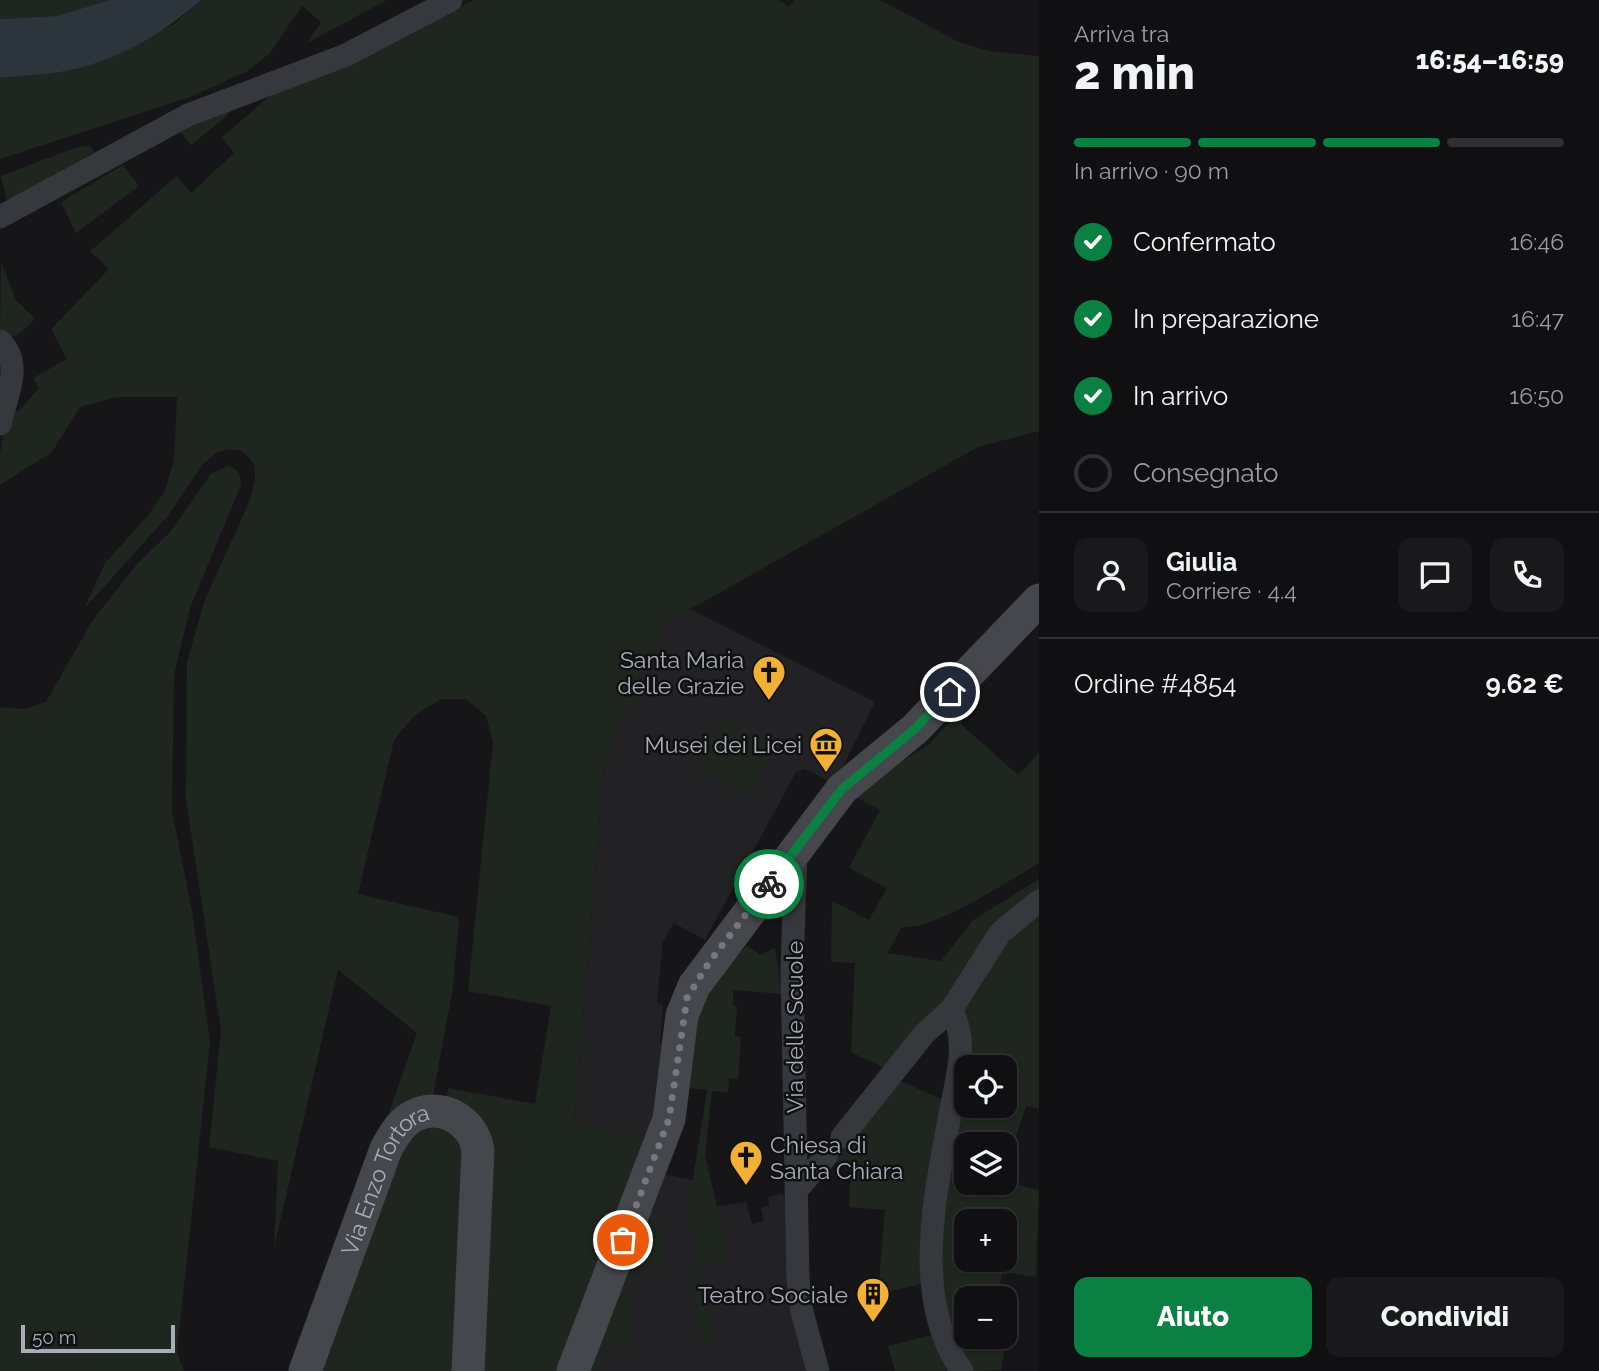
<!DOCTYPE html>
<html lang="it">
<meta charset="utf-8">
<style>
:root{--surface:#101012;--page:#19191b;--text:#f1f3f6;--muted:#9c9d9f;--line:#303032;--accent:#0b8043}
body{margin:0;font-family:Raleway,sans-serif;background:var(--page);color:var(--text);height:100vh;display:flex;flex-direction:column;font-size:26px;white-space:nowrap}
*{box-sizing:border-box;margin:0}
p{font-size:23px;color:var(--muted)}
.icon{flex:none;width:38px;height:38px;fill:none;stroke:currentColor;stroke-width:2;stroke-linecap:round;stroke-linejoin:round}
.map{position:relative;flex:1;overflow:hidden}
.details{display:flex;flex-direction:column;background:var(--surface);width:560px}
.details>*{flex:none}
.fabs{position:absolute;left:954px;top:1055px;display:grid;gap:14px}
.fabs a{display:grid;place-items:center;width:63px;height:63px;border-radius:14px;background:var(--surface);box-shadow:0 2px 5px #0004,0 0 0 2px var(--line);font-size:35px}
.scale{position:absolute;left:21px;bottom:18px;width:154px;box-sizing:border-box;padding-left:7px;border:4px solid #a8adb8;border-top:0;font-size:19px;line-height:24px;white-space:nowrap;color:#a8adb8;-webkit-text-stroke:5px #111113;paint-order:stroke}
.pin{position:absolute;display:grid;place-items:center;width:60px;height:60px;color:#fff;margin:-30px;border:4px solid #fff;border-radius:50%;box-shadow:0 2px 7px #0007}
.courier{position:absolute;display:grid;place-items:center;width:70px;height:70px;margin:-35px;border:5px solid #0b8043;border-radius:50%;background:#fff;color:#222;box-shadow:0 2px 9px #0007}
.summary em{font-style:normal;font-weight:800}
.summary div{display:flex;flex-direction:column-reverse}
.summary{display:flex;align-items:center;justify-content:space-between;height:119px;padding:0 35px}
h1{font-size:46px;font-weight:800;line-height:52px}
.bar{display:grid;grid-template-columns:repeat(4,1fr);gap:10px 7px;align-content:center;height:84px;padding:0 35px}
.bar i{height:9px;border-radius:5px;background:var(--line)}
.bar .on{background:var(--accent)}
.bar p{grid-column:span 4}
.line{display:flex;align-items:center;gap:18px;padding:0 35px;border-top:2px solid var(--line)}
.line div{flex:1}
.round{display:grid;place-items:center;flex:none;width:74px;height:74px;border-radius:14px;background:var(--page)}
ol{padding:0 35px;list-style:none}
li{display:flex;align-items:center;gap:21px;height:77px}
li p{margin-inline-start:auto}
li .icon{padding:7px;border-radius:50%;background:var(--accent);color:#fff;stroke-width:4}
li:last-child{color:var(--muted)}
li i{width:38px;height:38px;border:4px solid var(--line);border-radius:50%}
.button{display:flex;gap:14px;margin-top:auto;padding:14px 35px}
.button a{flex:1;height:80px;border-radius:14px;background:var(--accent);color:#fff;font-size:28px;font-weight:800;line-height:80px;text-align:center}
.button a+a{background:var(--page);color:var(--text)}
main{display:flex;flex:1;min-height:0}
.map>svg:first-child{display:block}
.built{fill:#222225}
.green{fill:#1e261f;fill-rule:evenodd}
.water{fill:#2c353c}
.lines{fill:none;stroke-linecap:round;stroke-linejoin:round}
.street{stroke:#37383d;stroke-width:23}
.secondary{stroke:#45474d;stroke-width:33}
.done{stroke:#757880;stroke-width:7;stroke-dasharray:0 12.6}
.route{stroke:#0b8043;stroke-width:9}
.labels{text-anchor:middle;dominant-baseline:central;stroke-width:5;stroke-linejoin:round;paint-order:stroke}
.poi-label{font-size:23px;fill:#a8adb8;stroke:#111113;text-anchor:end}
.street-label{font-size:23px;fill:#a8adb8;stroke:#111113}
</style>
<main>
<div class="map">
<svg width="1039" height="1371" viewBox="0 0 1039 1371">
<rect width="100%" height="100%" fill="#161618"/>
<path class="built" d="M690,609L875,702L834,784L805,769L796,772L705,940L674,923L663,941L657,1002L663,1006L660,1042L664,1044L649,1137L574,1122L604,767L664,624Z
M663,1174L693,1180L689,1211L746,1202L752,1224L764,1221L761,1208L769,1206L768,1197L781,1194L787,1198L809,1371H586Z"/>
<path class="green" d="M0,0H110L56,16L0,19Z
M201,0H387L307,43L321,22L302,6L269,54L246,72L190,97L0,159V78L73,70L174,24Z
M474,0H779L789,7L794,0H880L959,42L989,51L1039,56V431L978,447L664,624L604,767L574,1122L649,1137L559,1371H477L489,1159L446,1101L448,1088L535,1104L551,1006L468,991L493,743L486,716L466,699H441L414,716L394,740L358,894L459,917L453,988L432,1100L384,1127L417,1033L338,970L274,1248L278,1161L209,1147L221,1031L186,799L187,662L204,602L250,500L255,479V467L249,457L241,451L229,449L218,452L203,464L167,517L84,609L105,563L150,513L165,490L174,460L177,397H117L80,407L52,452L0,485V454L8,407L18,412L39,388L33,378L67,359L51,329L109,269L90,251L177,176L191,193L234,153L222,137L275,92L386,47Z
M231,108L228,115L191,145L179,130Z
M80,146L91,147L94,152L7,202L1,176Z
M123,165L139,186L76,233L61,202Z
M1,262L16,300L35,319C24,330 17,340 0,336Z
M228,466C239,469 240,474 241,485L190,608L174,675L172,811L192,911L210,1042L177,1352L184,1371H0V707L24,709L46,702L92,621L137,564L171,531L211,474Z
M959,712L962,725L1018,775L1039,753V863C1009,881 933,931 902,927L887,953L941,961L973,920L1039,879V895L888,1070L851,1052L855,963L831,962L832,901L869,920L887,888L849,868L880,810L850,794L928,745Z
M722,719L775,746L750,796L697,769Z
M1039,908V1109L1026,1106L1010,1154L1005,1153L1004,1144H966V1183L1005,1182L1039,1190L1036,1277L1002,1272L998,1294L1013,1296L1001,1370L971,1371L954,1346L940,1265L958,1008L988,960ZM966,1068H1004V1106H966ZM966,1222H1004V1260H966ZM966,1298H1004V1337H966Z
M747,946L761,955L775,948L782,994L733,990V1005L737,1006L735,1036L741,1037L738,1079L729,1078L728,1092L712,1091L705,1155L729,1259L699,1267L718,1344H701L692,1268L699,1266L688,1211L707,1090L689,1088L695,1022L719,971Z
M896,1079L946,1101L925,1283L878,1294L885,1210L849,1207L851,1171L832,1159Z
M419,1126L446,1127L463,1145L458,1371H316L389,1168Z
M648,1209L659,1213L664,1265L631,1267L627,1272L633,1345L606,1346L602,1351V1371H586Z
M932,1335L952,1371H895L888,1346Z"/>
<path class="water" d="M110,0H201C165,32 122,58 75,69C51,75 24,75 0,78V19L56,16Z"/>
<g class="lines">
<path class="street" d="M0,217L188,115L346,55L451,0
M0,341C24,365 6,396 0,424
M796,849L792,970L798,1278L802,1312L818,1371
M951,1010C969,1042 957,1075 951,1109C936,1192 910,1297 962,1371
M842,1137L924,1034L951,1010L1000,933L1039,901
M796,1191L827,1155"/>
<g class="secondary">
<path id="s1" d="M305,1371L386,1149C392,1138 399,1125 410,1118C438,1100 473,1119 478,1150L468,1371"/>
<path d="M573,1371L669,1119L682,1015L694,986L842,789L915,729L1039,600"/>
</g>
</g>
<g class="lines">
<path class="done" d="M623,1240L669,1119L687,998L708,964L769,884"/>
<path class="route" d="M769,884L842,789L915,729L950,692"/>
</g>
<defs>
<symbol id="church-pin" viewBox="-11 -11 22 30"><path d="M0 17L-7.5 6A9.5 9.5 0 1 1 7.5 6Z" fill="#f2b134" stroke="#111113"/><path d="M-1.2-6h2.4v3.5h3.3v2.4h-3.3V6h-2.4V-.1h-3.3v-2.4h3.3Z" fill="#111"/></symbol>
<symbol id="museum-pin" viewBox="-11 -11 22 30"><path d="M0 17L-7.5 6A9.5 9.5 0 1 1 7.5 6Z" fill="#f2b134" stroke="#111113"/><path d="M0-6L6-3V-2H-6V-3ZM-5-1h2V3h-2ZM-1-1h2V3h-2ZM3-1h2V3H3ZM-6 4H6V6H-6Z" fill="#111"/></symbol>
<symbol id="building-pin" viewBox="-11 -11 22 30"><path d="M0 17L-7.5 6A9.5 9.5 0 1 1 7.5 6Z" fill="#f2b134" stroke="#111113"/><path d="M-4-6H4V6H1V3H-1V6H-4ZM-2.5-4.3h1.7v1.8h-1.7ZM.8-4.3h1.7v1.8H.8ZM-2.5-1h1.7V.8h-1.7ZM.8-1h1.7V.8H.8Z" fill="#111"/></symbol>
</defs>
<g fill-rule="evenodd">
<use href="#church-pin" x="750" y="653" width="38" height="52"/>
<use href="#museum-pin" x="807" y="725" width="38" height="52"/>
<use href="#church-pin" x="727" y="1138" width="38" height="52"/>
<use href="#building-pin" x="854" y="1275" width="38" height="52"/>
</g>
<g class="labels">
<g class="poi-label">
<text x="744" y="659">Santa Maria<tspan x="744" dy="26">delle Grazie</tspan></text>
<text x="802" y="744">Musei dei Licei</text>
<text x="770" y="1144" text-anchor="start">Chiesa di<tspan x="770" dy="26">Santa Chiara</tspan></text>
<text x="848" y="1294">Teatro Sociale</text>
</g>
<g class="street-label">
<text transform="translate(794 1027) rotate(-90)">Via delle Scuole</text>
<text stroke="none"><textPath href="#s1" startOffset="210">Via Enzo Tortora</textPath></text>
</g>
</g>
</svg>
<div class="fabs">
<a><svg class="icon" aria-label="locate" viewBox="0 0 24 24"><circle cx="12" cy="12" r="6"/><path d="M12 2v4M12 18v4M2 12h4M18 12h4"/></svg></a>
<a><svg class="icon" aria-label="layers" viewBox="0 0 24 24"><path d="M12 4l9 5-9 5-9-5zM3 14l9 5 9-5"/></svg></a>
<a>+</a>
<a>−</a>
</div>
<div class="scale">50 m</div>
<div class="pin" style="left:623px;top:1240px;background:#ea580c"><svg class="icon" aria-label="bag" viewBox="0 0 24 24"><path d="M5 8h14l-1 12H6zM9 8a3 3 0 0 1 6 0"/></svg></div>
<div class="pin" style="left:950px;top:692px;background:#1f2937"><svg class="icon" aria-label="home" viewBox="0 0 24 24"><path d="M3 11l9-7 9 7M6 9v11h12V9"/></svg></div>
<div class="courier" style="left:769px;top:884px"><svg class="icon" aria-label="bike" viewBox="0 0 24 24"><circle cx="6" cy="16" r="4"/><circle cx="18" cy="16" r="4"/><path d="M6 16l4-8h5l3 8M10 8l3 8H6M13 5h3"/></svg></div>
</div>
<section class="details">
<div class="summary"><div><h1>2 min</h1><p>Arriva tra</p></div><em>16:54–16:59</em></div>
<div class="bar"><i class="on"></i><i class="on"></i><i class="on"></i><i></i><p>In arrivo · 90 m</p></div>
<ol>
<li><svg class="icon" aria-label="check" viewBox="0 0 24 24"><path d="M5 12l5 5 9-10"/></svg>Confermato<p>16:46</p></li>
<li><svg class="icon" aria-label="check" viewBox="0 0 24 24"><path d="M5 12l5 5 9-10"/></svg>In preparazione<p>16:47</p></li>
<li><svg class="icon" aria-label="check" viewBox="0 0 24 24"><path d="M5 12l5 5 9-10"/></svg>In arrivo<p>16:50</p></li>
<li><i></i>Consegnato</li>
</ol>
<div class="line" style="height:126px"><a class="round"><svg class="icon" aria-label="person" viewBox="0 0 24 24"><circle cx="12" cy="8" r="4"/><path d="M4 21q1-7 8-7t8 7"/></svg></a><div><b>Giulia</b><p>Corriere · 4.4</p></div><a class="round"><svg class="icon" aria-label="chat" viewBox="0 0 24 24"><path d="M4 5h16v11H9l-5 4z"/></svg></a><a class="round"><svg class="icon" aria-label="phone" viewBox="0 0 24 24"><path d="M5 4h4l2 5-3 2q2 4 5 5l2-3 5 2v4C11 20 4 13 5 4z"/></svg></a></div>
<div class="line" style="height:91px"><div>Ordine #4854</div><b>9.62 €</b></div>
<div class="button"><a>Aiuto</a><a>Condividi</a></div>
</section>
</main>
